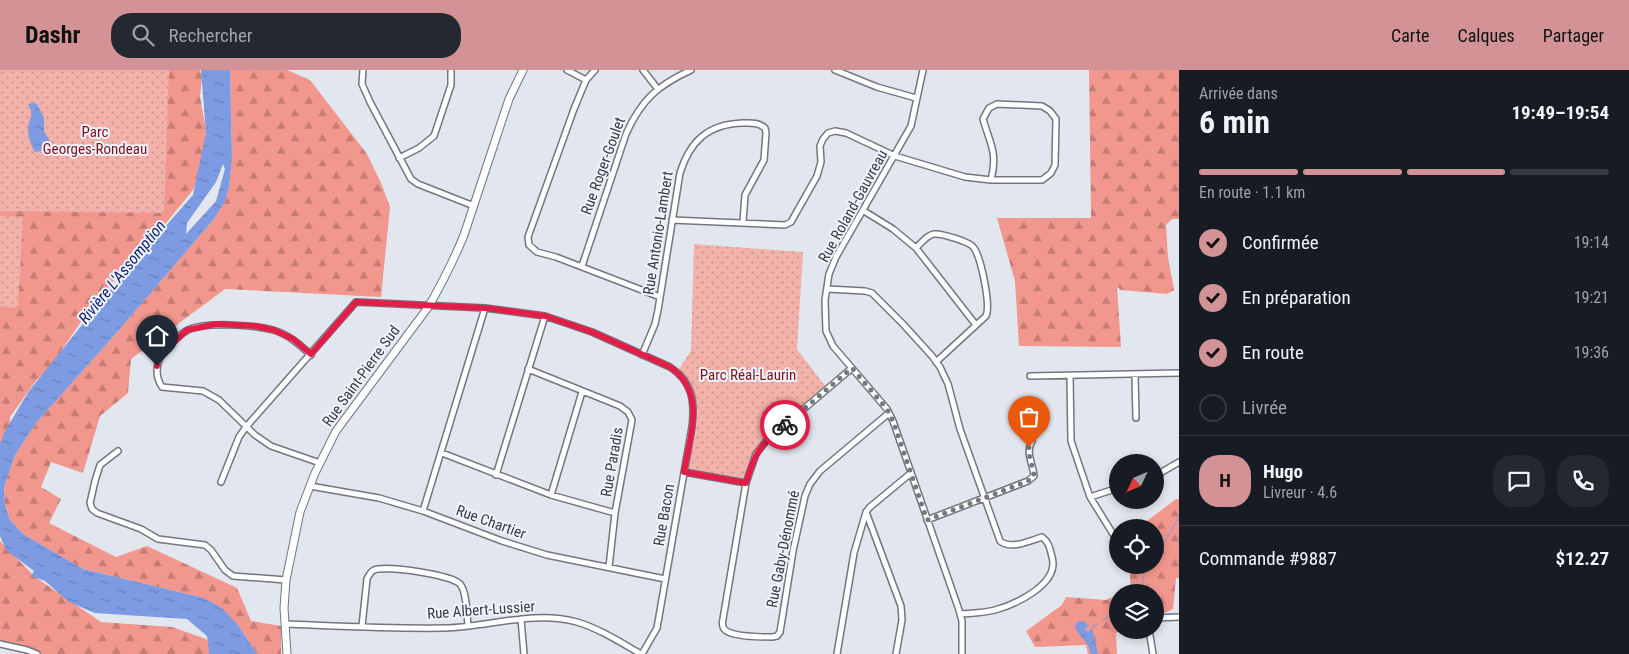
<!DOCTYPE html>
<html lang="fr">
<meta charset="utf-8">
<style>
:root{--surface:#171b24;--page:#242831;--text:#f1f3f6;--muted:#9ea1a6;--line:#363941;--accent:#d39396}
body{margin:0;font-family:"Roboto Condensed",sans-serif;background:var(--page);color:var(--text);height:100vh;display:flex;flex-direction:column;font-size:19px;white-space:nowrap}
*{box-sizing:border-box;margin:0}
p{font-size:16px;color:var(--muted)}
.icon{flex:none;width:28px;height:28px;fill:none;stroke:currentColor;stroke-width:2;stroke-linecap:round;stroke-linejoin:round}
.map{position:relative;flex:1;overflow:hidden}
.sheet{display:flex;flex-direction:column;background:var(--surface);width:450px}
.sheet>*{flex:none}
.needle{width:32px;rotate:226deg}
.tools{position:absolute;left:1109px;top:384px;display:grid;gap:10px}
.tools a{display:grid;place-items:center;width:55px;height:55px;border-radius:50%;background:var(--surface);box-shadow:0 2px 8px #0003;font-size:25px}
.pin{position:absolute;display:grid;place-items:center;width:42px;height:42px;color:#fff;margin:-51px -21px;border-radius:50% 50% 50% 0;rotate:-45deg;box-shadow:0 0 5px #0007}
.pin .icon{rotate:45deg}
.courier{position:absolute;display:grid;place-items:center;width:50px;height:50px;margin:-25px;border:4px solid #e11d48;border-radius:50%;background:#fff;color:#222;box-shadow:0 1px 6px #0007}
.headline em{font-style:normal;font-weight:700}
.headline div{display:flex;flex-direction:column-reverse}
.headline{display:flex;align-items:center;justify-content:space-between;height:85px;padding:0 20px}
h1{font-size:32px;font-weight:700;line-height:38px}
.bar{display:grid;grid-template-columns:repeat(4,1fr);gap:8px 5px;align-content:center;height:60px;padding:0 20px}
.bar i{height:6px;border-radius:4px;background:var(--line)}
.bar .active{background:var(--accent)}
.bar p{grid-column:span 4}
.line{display:flex;align-items:center;gap:12px;padding:0 20px;border-top:1px solid var(--line)}
.line div{flex:1}
.round{display:grid;place-items:center;flex:none;width:52px;height:52px;border-radius:20px;background:var(--page)}
ol{padding:0 20px;list-style:none}
li{display:flex;align-items:center;gap:15px;height:55px}
li p{margin-inline-start:auto}
li .icon{padding:5px;border-radius:50%;background:var(--accent);color:#111;stroke-width:4}
li:last-child{color:var(--muted)}
li i{width:28px;height:28px;border:2px solid var(--line);border-radius:50%}
header{display:flex;align-items:center;gap:30px;box-sizing:border-box;height:70px;padding:0 25px;background:var(--accent);color:#111}
header strong{font-size:24px}
nav{display:flex;gap:28px;margin-inline-start:auto;font-size:18px}
.search{width:350px;height:45px;background:var(--page);display:flex;align-items:center;gap:12px;box-sizing:border-box;padding:0 18px;border-radius:20px;color:var(--muted);font-size:19px}
main{display:flex;flex:1;min-height:0}
.map>svg:first-child{display:block}
.forest{fill:url(#forest-firs)}
.park{fill:url(#park-dots)}
.water{fill:url(#water-ripples);fill-rule:evenodd}
.lines{fill:none;stroke-linecap:round;stroke-linejoin:round}
.stream{stroke:#7d9be2;stroke-width:1}
.street-casing{stroke:#73767e;stroke-width:8}
.secondary-casing{stroke:#73767e;stroke-width:9}
.street{stroke:#fff;stroke-width:5}
.secondary{stroke:#fff;stroke-width:7}
.done{stroke:#75787d;stroke-width:5;stroke-dasharray:0 9}
.route{stroke:#e11d48;stroke-width:6}
.labels{text-anchor:middle;dominant-baseline:central;stroke-width:4;stroke-linejoin:round;paint-order:stroke}
.park-label{font-size:15px;fill:#7e1315;stroke:#eff3fc}
.street-label{font-size:15px;fill:#3b3c40;stroke:#eff3fc}
.water-label{font-size:16px;font-style:italic;fill:#0c1f71;stroke:#eff3fc}
</style>
<header>
<strong>Dashr</strong>
<div class="search"><svg class="icon" aria-label="search" viewBox="0 0 24 24"><circle cx="10" cy="10" r="6"/><path d="M15 15l6 6"/></svg>Rechercher</div>
<nav><a>Carte</a><a>Calques</a><a>Partager</a></nav>
</header>
<main>
<div class="map">
<svg width="1179" height="584" viewBox="0 0 1179 584">
<defs>
<pattern id="forest-firs" width="22" height="20" patternUnits="userSpaceOnUse" patternTransform="scale(1.25)"><rect width="22" height="20" fill="#f2978e"/><path d="M5 1l3.5 6h-7zM16 11l3.5 6h-7z" fill="#c57c75"/></pattern>
<pattern id="park-dots" width="8" height="8" patternUnits="userSpaceOnUse" patternTransform="scale(1.25)"><rect width="8" height="8" fill="#f2b1a9"/><path d="M2 2h.1M6 6h.1" fill="none" stroke="#c5918b" stroke-width="1.8" stroke-linecap="round"/></pattern>
<pattern id="water-ripples" width="26" height="14" patternUnits="userSpaceOnUse" patternTransform="scale(1.25)"><rect width="26" height="14" fill="#7d9be2"/><path d="M2 4q2-2 4 0t4 0M15 11q2-2 4 0t4 0" fill="none" stroke="#6880b9"/></pattern>
</defs>
<rect width="100%" height="100%" fill="#e2e6ee"/>
<path class="forest" d="M0,0H200L202,8L200,27L206,59L202,99L193,120L152,170L112,213L83,249L52,294L35,312L10,347V357L0,380Z
M230,0H287L310,10L367,84L381,113L390,137L381,227L225,219L131,289L128,323L100,346L83,403L51,392L41,417L61,429L49,453L116,487L147,476L237,518L251,551L281,556V584H257L238,555L204,528L83,499L23,464L10,450L5,435L4,417L15,385L36,353L112,268L214,149L224,133L229,118L232,89Z
M1089,0H1179V149H1172L1166,155L1168,187L1174,220L1167,224L1121,220L1117,217L1121,277L1019,276L1015,211L997,148H1091Z
M1176,429H1179V508H1176L1173,539L1155,547V522H1123L1131,519L1129,495H1155V458L1139,457Z
M0,471L35,507L101,552L172,557L206,569L216,578L217,584H36L4,576L0,578Z
M1117,525L1118,560H1120L1116,563L1117,584H1088L1086,575L1035,577L1026,561L1062,535L1066,527L1106,530Z"/>
<path class="park" d="M0,0H169L164,143L0,141Z
M0,146L23,147L18,238L0,236Z
M694,174L803,182L797,279L825,316L769,364L758,375L748,394L744,409L688,399C695,362 709,330 679,299L691,281Z"/>
<path class="water" d="M201,0H230L232,89L229,118L224,133L214,149L112,268L36,353L15,385L4,417L5,435L10,450L23,464L83,499L204,528L222,538L238,555L257,584H209L207,566L187,549L95,543L69,532L45,511L31,506L34,501L6,480L0,466V374L5,361L29,321L114,215L193,125L206,63ZM223,94L225,99L216,131L186,164L187,153L216,112Z
M33,33L37,34L44,48V61L50,72L46,80L35,82C31,76 28,66 28,58C29,47 35,47 28,34Z
M1084,551L1089,556L1084,559L1088,562L1092,558L1098,584H1091C1089,571 1079,567 1075,557L1077,552Z"/>
<g class="lines">
<path class="stream" d="M1164,473L1179,447
M1155,487L1160,480
M1142,522L1145,495
M1103,550L1118,542
M1092,558L1097,554"/>
<defs>
<path id="street" d="M363,0L362,14L370,32L411,109L418,114L474,136
M567,0L586,10
M595,0L586,10L574,39L528,167L529,175L537,182L556,187L660,227
M643,0L657,18
M835,0L877,17L916,28
M923,0L911,56L836,187L829,204L825,230L826,261L833,276L887,339L893,351L959,540L962,551V584
M399,88L419,78L434,66L451,15V0
M864,141L893,159L916,178L976,255
M672,150L785,155L791,152L817,106L821,92L820,76L823,69L828,63L835,61L846,63L895,86L965,107L991,110H1042L1051,103L1055,95L1056,49L1050,41L1042,36L997,34L989,38L983,49C990,74 998,82 991,110
M916,178C921,173 927,165 934,164C941,163 971,172 974,178C981,188 991,235 986,246L936,292
M582,196L626,64C641,30 658,15 691,0
M827,219L865,221L872,223L902,253L932,286L940,297L948,314L960,359L1000,471C1011,480 1029,471 1042,467C1049,472 1050,479 1052,487C1060,514 1016,534 995,540C984,543 972,543 960,544
M311,285C299,274 288,264 273,260C254,255 203,251 186,261C179,265 172,273 166,279C156,289 154,305 162,317L203,321L219,330L255,365L271,376L320,393
M642,285L655,254L658,240L680,103C690,71 708,54 743,53C751,53 758,52 765,58L766,63L764,90L745,125L743,152
M852,298L767,370L756,384L746,413L723,549C722,553 722,557 725,560C733,567 761,567 772,567L777,566L780,562L793,481L805,426L810,414L820,401L889,343
M528,299L620,336L628,342L632,350L615,443L609,497
M1135,305L1136,348
M1030,306L1179,303
M1070,306L1071,371L1090,427L1118,472
M118,381L100,395L95,411L90,433L92,439L97,443L141,459L158,469L205,475L211,480L225,500L233,506L286,510
M442,383L551,425L615,443
M684,402L746,413
M496,405L545,246
M1155,406L1179,392
M221,412L239,367L246,357L356,232L485,238L545,246L592,262L670,297C693,312 695,332 692,357L657,558L642,584
M310,416L379,428L423,441L502,471L547,485L665,509
M551,425L582,322
M1090,427L1118,418
M423,441L485,238
M866,442L901,536L902,550L896,584
M927,450L1028,411L1034,406C1033,393 1025,383 1032,371
M1155,548L1179,547
M521,549L524,584
M285,554C338,556 392,559 445,558C489,557 533,540 577,552C600,559 620,572 641,584
M362,556L367,509C369,505 370,502 374,500C386,495 452,505 460,514C467,522 467,546 468,556
M1149,560L1153,584
M0,574L27,580L37,584
M837,584L854,483L866,442L870,437L911,403"/>
<path id="secondary" d="M287,584L284,538L286,510L300,442L315,403L336,361L429,236C442,213 454,190 464,165L509,29L523,0"/>
</defs>
<use href="#street" class="street-casing"/>
<use href="#secondary" class="secondary-casing"/>
<use href="#street" class="street"/>
<use href="#secondary" class="secondary"/>
</g>
<g class="lines">
<path class="done" d="M785,355L852,298L887,339L893,351L927,450L1028,411L1034,406C1033,396 1028,387 1029,377"/>
<path class="route" d="M157,296L159,286L187,260L216,254L255,256L274,260L293,269L311,284L356,232L485,238L545,246L592,262L670,297C707,322 690,365 684,402L746,413C755,382 760,375 785,355"/>
</g>
<g class="labels">
<g class="park-label">
<text x="95" y="62">Parc<tspan x="95" dy="17">Georges-Rondeau</tspan></text>
<text x="748" y="305">Parc Réal-Laurin</text>
</g>
<g class="street-label">
<text transform="translate(603 96) rotate(-70)">Rue Roger-Goulet</text>
<text transform="translate(853 136) rotate(-61)">Rue Roland-Gauvreau</text>
<text transform="translate(658 163) rotate(-81)">Rue Antonio-Lambert</text>
<text transform="translate(361 306) rotate(-54)">Rue Saint-Pierre Sud</text>
<text transform="translate(612 392) rotate(-80)">Rue Paradis</text>
<text transform="translate(664 445) rotate(-80)">Rue Bacon</text>
<text transform="translate(491 452) rotate(20)">Rue Chartier</text>
<text transform="translate(783 479) rotate(-79)">Rue Gaby-Dénommé</text>
<text transform="translate(481 540) rotate(-4)">Rue Albert-Lussier</text>
</g>
<g class="water-label">
<text transform="translate(122 202) rotate(-51)">Rivière L'Assomption</text>
</g>
</g>
</svg>
<div class="tools">
<a><svg class="needle" viewBox="-14 -14 28 28"><path d="M0-13l5 13h-10z" fill="#e53935"/><path d="M0 13l5-13h-10z" fill="#9ea1a6"/></svg></a>
<a><svg class="icon" aria-label="locate" viewBox="0 0 24 24"><circle cx="12" cy="12" r="6"/><path d="M12 2v4M12 18v4M2 12h4M18 12h4"/></svg></a>
<a><svg class="icon" aria-label="layers" viewBox="0 0 24 24"><path d="M12 4l9 5-9 5-9-5zM3 14l9 5 9-5"/></svg></a>
</div>
<div class="pin" style="left:1029px;top:377px;background:#ea580c"><svg class="icon" aria-label="bag" viewBox="0 0 24 24"><path d="M5 8h14l-1 12H6zM9 8a3 3 0 0 1 6 0"/></svg></div>
<div class="pin" style="left:157px;top:296px;background:#1f2937"><svg class="icon" aria-label="home" viewBox="0 0 24 24"><path d="M3 11l9-7 9 7M6 9v11h12V9"/></svg></div>
<div class="courier" style="left:785px;top:355px"><svg class="icon" aria-label="bike" viewBox="0 0 24 24"><circle cx="6" cy="16" r="4"/><circle cx="18" cy="16" r="4"/><path d="M6 16l4-8h5l3 8M10 8l3 8H6M13 5h3"/></svg></div>
</div>
<section class="sheet">
<div class="headline"><div><h1>6 min</h1><p>Arrivée dans</p></div><em>19:49–19:54</em></div>
<div class="bar"><i class="active"></i><i class="active"></i><i class="active"></i><i></i><p>En route · 1.1 km</p></div>
<ol>
<li><svg class="icon" aria-label="check" viewBox="0 0 24 24"><path d="M5 12l5 5 9-10"/></svg>Confirmée<p>19:14</p></li>
<li><svg class="icon" aria-label="check" viewBox="0 0 24 24"><path d="M5 12l5 5 9-10"/></svg>En préparation<p>19:21</p></li>
<li><svg class="icon" aria-label="check" viewBox="0 0 24 24"><path d="M5 12l5 5 9-10"/></svg>En route<p>19:36</p></li>
<li><i></i>Livrée</li>
</ol>
<div class="line" style="height:90px"><b class="round" style="background:var(--accent);color:#111">H</b><div><b>Hugo</b><p>Livreur · 4.6</p></div><a class="round"><svg class="icon" aria-label="chat" viewBox="0 0 24 24"><path d="M4 5h16v11H9l-5 4z"/></svg></a><a class="round"><svg class="icon" aria-label="phone" viewBox="0 0 24 24"><path d="M5 4h4l2 5-3 2q2 4 5 5l2-3 5 2v4C11 20 4 13 5 4z"/></svg></a></div>
<div class="line" style="height:65px"><div>Commande #9887</div><b>$12.27</b></div>
</section>
</main>
